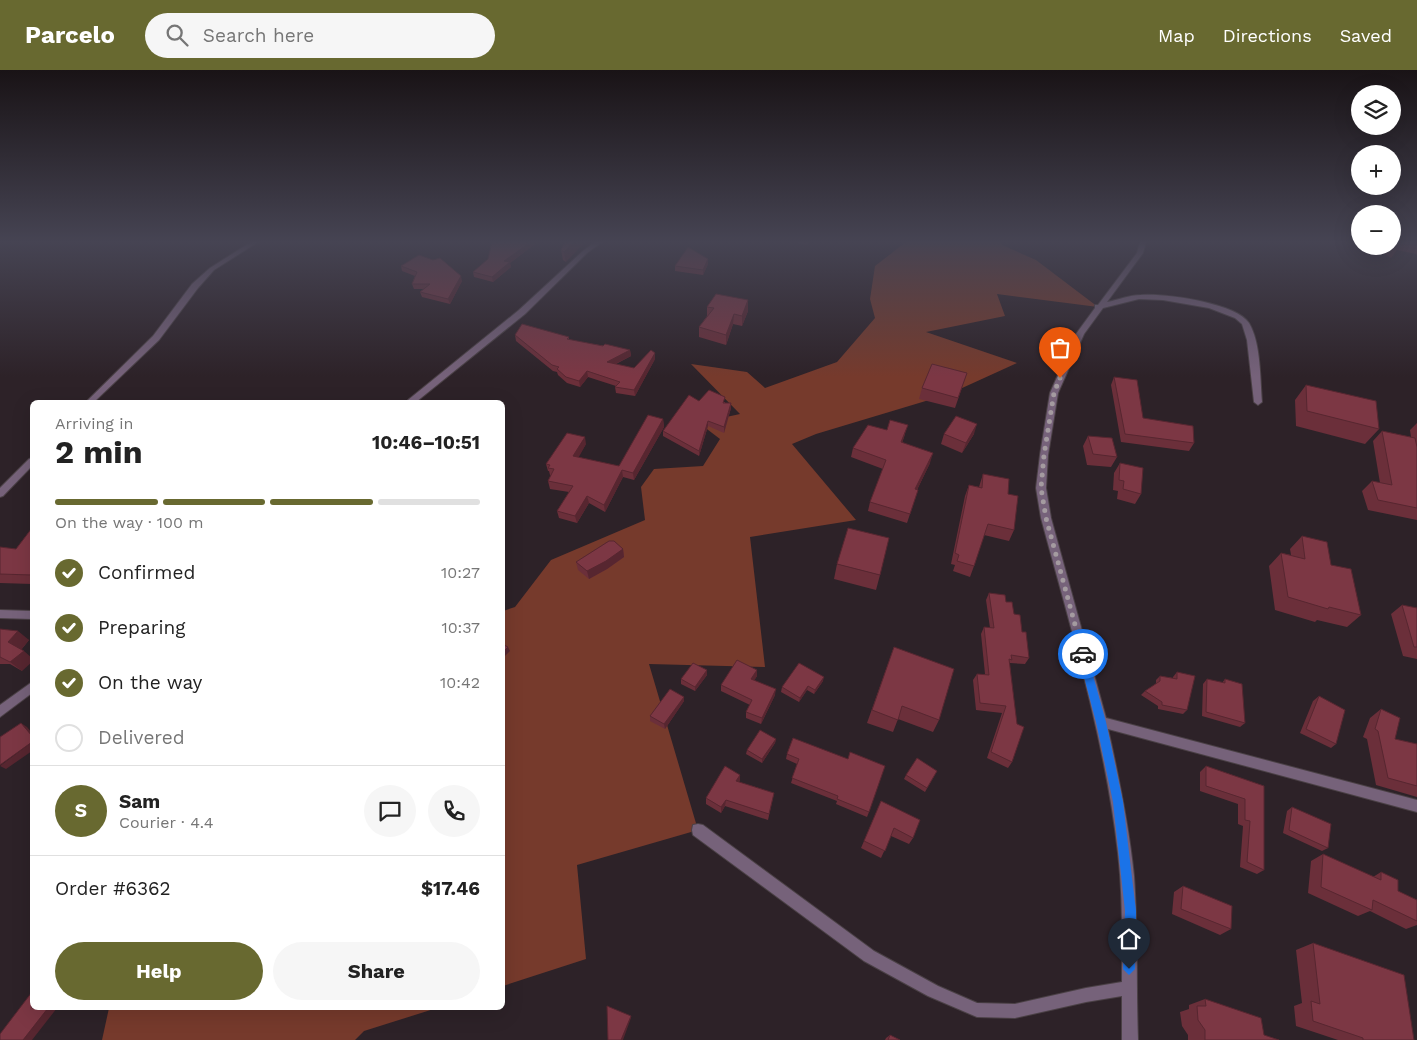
<!DOCTYPE html>
<meta charset="utf-8">
<style>
:root{--surface:#fff;--page:#f6f6f6;--text:#222;--muted:#767676;--line:#e0e0e0;--accent:#686930}
body{margin:0;font-family:"Work Sans",sans-serif;background:var(--page);color:var(--text);height:100vh;display:flex;flex-direction:column;font-size:19px;white-space:nowrap}
*{box-sizing:border-box;margin:0}
p{font-size:16px;color:var(--muted)}
.icon{flex:none;width:28px;height:28px;fill:none;stroke:currentColor;stroke-width:2;stroke-linecap:round;stroke-linejoin:round}
.map{position:relative;flex:1;overflow:hidden}
.panel{position:absolute;left:30px;top:330px;width:475px;height:610px;display:flex;flex-direction:column;background:var(--surface);border-radius:8px;box-shadow:0 5px 20px #0002}
.panel>*{flex:none}
.tools{position:absolute;left:1351px;top:15px;display:grid;gap:10px}
.tools a{display:grid;place-items:center;width:50px;height:50px;border-radius:50%;background:var(--surface);box-shadow:0 5px 20px #0002;font-size:25px}
.pin{position:absolute;display:grid;place-items:center;width:42px;height:42px;color:#fff;margin:-51px -21px;border-radius:50% 50% 50% 0;rotate:-45deg;box-shadow:0 0 5px #0007}
.pin .icon{rotate:45deg}
.courier{position:absolute;display:grid;place-items:center;width:50px;height:50px;margin:-25px;border:4px solid #1a73e8;border-radius:50%;background:#fff;color:#222;box-shadow:0 1px 6px #0007}
.overview em{font-style:normal;font-weight:700}
.overview div{display:flex;flex-direction:column-reverse}
.overview{display:flex;align-items:center;justify-content:space-between;height:85px;padding:0 25px}
h1{font-size:32px;font-weight:700;line-height:38px}
.bar{display:grid;grid-template-columns:repeat(4,1fr);gap:8px 5px;align-content:center;height:60px;padding:0 25px}
.bar i{height:6px;border-radius:4px;background:var(--line)}
.bar .current{background:var(--accent)}
.bar p{grid-column:span 4}
.line{display:flex;align-items:center;gap:12px;padding:0 25px;border-top:1px solid var(--line)}
.line div{flex:1}
.round{display:grid;place-items:center;flex:none;width:52px;height:52px;border-radius:26px;background:var(--page)}
ol{padding:0 25px;list-style:none}
li{display:flex;align-items:center;gap:15px;height:55px}
li p{margin-inline-start:auto}
li .icon{padding:5px;border-radius:50%;background:var(--accent);color:#fff;stroke-width:4}
li:last-child{color:var(--muted)}
li i{width:28px;height:28px;border:2px solid var(--line);border-radius:50%}
.cta{display:flex;gap:10px;margin-top:auto;padding:10px 25px}
.cta a{flex:1;height:58px;border-radius:30px;background:var(--accent);color:#fff;font-size:20px;font-weight:700;line-height:58px;text-align:center}
.cta a+a{background:var(--page);color:var(--text)}
header{display:flex;align-items:center;gap:30px;box-sizing:border-box;height:70px;padding:0 25px;background:var(--accent);color:#fff}
header strong{font-size:24px}
nav{display:flex;gap:28px;margin-inline-start:auto;font-size:18px}
.search{width:350px;height:45px;background:var(--page);display:flex;align-items:center;gap:12px;box-sizing:border-box;padding:0 18px;border-radius:28px;color:var(--muted);font-size:19px}
.map>svg:first-child{display:block}
.green{fill:#763a2c}
.lines{fill:none;stroke-linecap:round;stroke-linejoin:round}
.street-casing{stroke:#4a4045;stroke-width:2}
.street{fill:#76627a;fill-rule:evenodd}
.wall{fill:#6b2f3a}
.shaded-wall{fill:#572630}
.building{fill:#7c3744;stroke:#572630}
.route{fill:#1a73e8}
.done{stroke:#a49ba0;stroke-width:5;stroke-dasharray:0 9}
</style>
<header>
<strong>Parcelo</strong>
<div class="search"><svg class="icon" aria-label="search" viewBox="0 0 24 24"><circle cx="10" cy="10" r="6"/><path d="M15 15l6 6"/></svg>Search here</div>
<nav><a>Map</a><a>Directions</a><a>Saved</a></nav>
</header>
<div class="map">
<svg width="1417" height="970" viewBox="0 0 1417 970">
<rect width="100%" height="100%" fill="#2d2228"/>
<path class="green" d="M906,172H1001L1002,175L1036,190L1098,237L997,224L1005,246L926,262L1017,293L949,324L816,364L792,374L856,450L750,467L765,597L649,594L698,760L577,795L586,889L503,916V541L515,537L551,490L645,450L641,417L654,399L703,396L720,369L699,353L740,344L691,294L747,302L765,318L837,292L875,248L870,229L875,196Z
M109,938H437L364,961L355,970H102Z"/>
<g class="lines">
<defs>
<path id="street" d="M251,172H258L214,200L198,218L159,270L94,332H86L153,266L192,214L210,198Z
M595,172H602L587,183L525,244L416,332H407L408,330L519,240L583,181Z
M1140,172H1146L1143,183L1107,232C1118,230 1129,225 1141,225C1164,223 1236,233 1249,253C1261,273 1260,309 1262,332L1258,335L1254,332L1247,270L1242,254L1235,248L1209,238L1163,230L1139,229L1103,238L1084,264L1058,323L1048,385L1046,418L1051,448L1106,648L1417,730V742L1108,659C1119,708 1129,756 1134,806C1138,860 1136,915 1138,970H1122V926L1086,932L1015,948L977,947L928,926L864,891L693,765L692,760L693,755L698,754L703,755L874,881L938,916L977,933L1015,934L1086,918L1122,912C1122,869 1123,826 1118,783C1105,669 1071,559 1041,448L1036,418L1040,385L1050,323L1076,264L1095,238V235H1098L1137,183Z
M32,388V396L3,426L0,427V418L29,389Z
M0,540L32,541V549L0,548Z
M32,612V623L0,647V635Z"/>
</defs>
<use href="#street" class="street-casing"/>
<use href="#street" class="street"/>
</g>
<path class="wall" d="M565,172L566,192L563,190L561,180Z
M792,172H809L807,175Z
M1392,172H1417V185L1416,184L1397,180L1391,188L1373,176H1392Z
M535,174L510,193L511,197L493,212L474,207L473,202L488,189Z
M708,194L703,205L675,201V196Z
M401,196L462,211L450,234L422,227L420,222L424,219H414L412,214L415,206L402,201Z
M748,230V241L742,256L733,254L726,275L699,267V257L707,246V237Z
M515,265L569,267V270L630,280L631,286L616,294L634,298L655,289L635,326L616,323L615,317L616,316L588,307L580,317L567,313L558,305L557,302L553,301L516,271Z
M967,303L955,338L919,329L922,318Z
M1114,307L1143,348L1194,373L1189,381L1121,372L1111,315Z
M1306,315L1379,359L1365,374L1296,356L1295,330Z
M699,331L725,332V333H731V338L724,363L708,356L699,386L663,366V361Z
M663,349L664,357L634,410L623,407L605,442L589,433L577,453L559,448L557,441L569,422L550,419L548,411L551,405H550L549,401H548L546,394L586,374L578,387L619,396Z
M1417,353V450L1368,440L1362,421L1372,411L1380,413L1373,371L1382,361L1411,367L1410,360Z
M887,360L905,364L902,373L930,393L917,420H918L907,453L868,441L870,432L883,399L851,387L853,378Z
M944,364H974L962,383L941,374Z
M1088,366L1117,387L1111,397L1087,395L1083,376Z
M1120,393L1141,424L1135,434L1117,429L1118,421L1113,420L1114,403Z
M983,404L1008,424L1014,460L1009,471L984,465L974,496L970,507L953,501L955,495L951,494L965,426L969,415L979,417Z
M32,458V514L0,513V477L16,479Z
M1302,466L1331,495L1361,545L1347,557L1317,550L1315,552L1275,540L1269,496L1281,483L1291,485L1290,479Z
M623,479L624,487L607,499L589,509L578,500L576,492Z
M837,494L880,505L876,520L834,509Z
M989,523L1006,532L1014,544L1022,562L1029,588L1025,594L1010,593L1012,692L1008,698L987,688L1002,643L976,640L973,610L977,604H985L981,564L984,557L990,558L986,530Z
M1402,535L1417,538V589L1403,586L1391,544Z
M0,559L29,570L21,580L22,601L10,594H0Z
M894,577L939,650L933,662L898,649L893,662L867,653Z
M707,600V605L695,621L681,614V609Z
M757,600V606L754,610L775,625L761,654L746,648V642L750,635L721,621V615Z
M1177,602L1187,640L1183,644L1158,639V636L1141,625L1145,621L1156,614V610L1160,606L1173,608V607Z
M1207,609L1222,613L1225,609L1245,653L1240,657L1202,646L1203,614Z
M823,611L814,624L807,620L799,632L781,622L782,617Z
M1319,626L1336,674L1331,678L1300,663L1313,631Z
M684,627V631L665,659L650,651V646Z
M1381,639L1395,669L1417,674V727L1376,715L1367,669L1363,667L1370,648Z
M793,668L869,742L867,747L836,734L837,731L791,713L797,694L786,689L787,684Z
M776,669L775,673L762,693L746,684L747,680Z
M1206,696L1264,716V800L1257,804L1240,797L1243,756L1238,754V734L1200,721V702Z
M937,701L925,722L904,709L906,705Z
M740,705L739,712L774,723L768,750L725,736L721,743L706,734V728Z
M881,731L913,768L909,774L891,766L881,788L861,778Z
M1292,737L1328,778L1322,781L1283,763L1287,741Z
M1323,784L1373,807L1381,802L1398,821L1417,830V855L1406,859L1370,841L1358,846L1308,823L1311,791Z
M1183,816L1231,859L1220,865L1172,844L1174,822Z
M1313,873L1414,970H1338L1296,956L1294,936L1302,933L1296,880Z
M1205,929L1264,965L1279,970H1188V965L1182,956L1180,942L1189,939V935Z
M890,965L900,970H885L886,968Z"/>
<path class="shaded-wall" d="M531,172H535V174L510,193L511,197L493,212L492,207L504,191Z
M574,172H585L566,192L564,182Z
M708,189V194L703,205V200Z
M461,206L462,211L450,234L448,229Z
M748,230V241L742,256V246Z
M734,244L733,254L726,275V265Z
M630,280L631,286L607,298V292Z
M655,283V289L635,326L634,320Z
M587,301L588,307L580,317L579,311Z
M731,333V338L724,363V357Z
M663,349L664,357L634,410L633,403Z
M708,351V356L699,386V381Z
M977,354L974,364L962,383L966,373Z
M908,355L899,382L901,372Z
M585,367L586,374L575,394L573,386Z
M933,383L930,393L913,428L915,419Z
M622,400L623,407L605,442L604,435Z
M587,426L589,433L577,453L575,446Z
M623,479L624,487L607,499L589,509L587,501Z
M18,561L29,570L20,581L8,572Z
M508,577L510,581L502,589V583Z
M24,581L32,588V592L22,601L10,592Z
M707,600V605L695,621V617Z
M757,600V606L751,616V609Z
M824,607L823,611L814,624L815,620Z
M808,616L807,620L799,632L800,628Z
M776,619L775,625L761,654L762,648Z
M684,627V631L665,659L664,654Z
M21,653L27,657L32,663V666Z
M776,669L775,673L762,693V689Z
M32,672V681L6,699L0,696Z
M740,705V711L736,718V711Z
M726,730L725,736L721,743V737Z
M48,938H57L32,970H23Z
M631,946V948L623,970H621Z"/>
<path class="building" d="M492,172H531L504,191L510,192L492,207L473,202L488,189Z
M565,172H574L564,182L561,180Z
M1392,172H1397L1398,179L1392,175Z
M688,177L708,189L703,200L675,196Z
M419,185L433,190L440,188L461,206L448,229L420,222L430,214H412L417,202L401,196Z
M716,224L748,230L742,246L734,244L726,265L699,257L714,238L707,237Z
M522,254L569,267L567,269L603,276L605,274L630,280L607,292L634,298L651,280L655,283L634,320L615,317L620,312L587,301L579,311L566,307L557,299L559,297L552,295L515,265Z
M932,294L967,303L958,328L922,318Z
M1114,307L1137,310L1143,348L1193,356L1194,373L1125,364Z
M1306,315L1376,331L1379,359L1307,341Z
M709,320L725,327L723,333H731L724,357L708,351L699,381L663,361L689,325L699,331Z
M648,345L663,349L633,403L622,400L604,435L587,426L575,446L557,441L573,416L548,411L554,399L548,398L550,395L546,394L567,363L585,367L573,386L619,396Z
M956,346L977,354L966,373L944,364Z
M890,350L908,355L901,372L933,383L915,419L918,420L910,444L870,432L886,390L853,378L868,355L887,360Z
M1382,361L1415,368L1417,377V438L1378,430L1372,411L1392,415Z
M1088,366L1112,368L1117,387L1093,384Z
M1120,393L1143,398L1141,424L1123,419L1124,411L1119,410Z
M983,404L1009,409L1008,424L1018,426L1014,460L988,454L974,496L957,491L959,485L955,483L969,415L982,418Z
M32,458V505L0,504V477L16,479Z
M848,458L889,468L880,505L837,494Z
M1302,466L1327,472L1331,495L1351,499L1361,545L1329,537L1328,539L1288,527L1281,483L1305,489Z
M609,471H614L623,479L606,491L587,501L576,492Z
M989,523L1005,525L1006,532H1012L1014,544L1020,545L1022,562H1026L1029,588L1011,585L1012,590L1009,589L1017,654L1024,657L1012,692L991,682L1006,636L980,633L977,604L989,605L984,557L994,558Z
M1402,535L1417,538V577H1414Z
M0,559L18,561L8,572L24,581L10,592L0,587Z
M502,574L508,577L502,583Z
M894,577L954,599L939,650L902,636L898,650L872,640Z
M737,590L757,600L751,609L776,619L762,648L746,642L752,630L721,615Z
M693,593L707,600L695,617L681,609Z
M799,593L824,607L815,620L808,616L800,628L782,617Z
M1177,602L1195,606L1187,640L1162,635V632L1145,621L1160,611V606L1177,609Z
M1207,609L1225,613V609L1242,614L1245,653L1206,642Z
M670,619L684,627L664,654L650,646Z
M1319,626L1345,640L1336,674L1306,659Z
M1381,639L1400,648L1395,669L1417,674V716L1388,708L1378,661L1375,659Z
M21,653L32,666V672L0,695V667Z
M760,660L776,669L762,689L747,680Z
M793,668L848,689L850,682L885,696L869,742L837,729L838,726L792,708L799,689L787,684Z
M917,688L937,701L927,718L906,705Z
M725,696L740,705L736,711L774,723L769,744L726,730L721,737L706,728Z
M1206,696L1264,716V800L1247,792L1250,751L1245,750V729L1206,716Z
M881,731L920,750L913,768L894,758L885,781L864,771Z
M1292,737L1331,754L1328,778L1289,760Z
M1323,784L1381,810V802L1398,810V821L1417,830V851L1373,830L1372,840L1321,817Z
M1183,816L1232,836L1231,859L1181,839Z
M1313,873L1404,905L1414,970H1363V968L1313,951L1311,931L1320,934Z
M32,922V938H48L23,970H0V964Z
M1205,929L1261,948L1264,965L1279,970H1205V960L1198,950L1197,936H1206Z
M607,936L631,946L621,970H608Z
M890,965L900,970H888Z"/>
<linearGradient id="sky" x2="0" y2="1"><stop stop-color="#191316"/><stop offset="0.56" stop-color="#464453"/><stop offset="1" stop-color="#464453" stop-opacity="0"/></linearGradient>
<rect width="1417" height="307" fill="url(#sky)"/>
<path class="route" d="M1083,580L1087,584L1106,652L1123,732L1136,841L1135,899L1129,905L1123,899L1125,841L1113,732L1096,652L1078,584Z"/>
<g class="lines">
<path class="done" d="M1060,308L1054,323L1044,385L1041,418L1046,448L1083,584"/>
</g>
</svg>
<div class="tools">
<a><svg class="icon" aria-label="layers" viewBox="0 0 24 24"><path d="M12 4l9 5-9 5-9-5zM3 14l9 5 9-5"/></svg></a>
<a>+</a>
<a>−</a>
</div>
<div class="pin" style="left:1060px;top:308px;background:#ea580c"><svg class="icon" aria-label="bag" viewBox="0 0 24 24"><path d="M5 8h14l-1 12H6zM9 8a3 3 0 0 1 6 0"/></svg></div>
<div class="pin" style="left:1129px;top:899px;background:#1f2937"><svg class="icon" aria-label="home" viewBox="0 0 24 24"><path d="M3 11l9-7 9 7M6 9v11h12V9"/></svg></div>
<div class="courier" style="left:1083px;top:584px"><svg class="icon" aria-label="car" viewBox="0 0 24 24"><path d="M5 17H2v-5l4-1 3-4h7l3 4 3 1v5h-3M9 17h6M6 11h13"/><circle cx="7" cy="17" r="2"/><circle cx="17" cy="17" r="2"/></svg></div>
<section class="panel">
<div class="overview"><div><h1>2 min</h1><p>Arriving in</p></div><em>10:46–10:51</em></div>
<div class="bar"><i class="current"></i><i class="current"></i><i class="current"></i><i></i><p>On the way · 100 m</p></div>
<ol>
<li><svg class="icon" aria-label="check" viewBox="0 0 24 24"><path d="M5 12l5 5 9-10"/></svg>Confirmed<p>10:27</p></li>
<li><svg class="icon" aria-label="check" viewBox="0 0 24 24"><path d="M5 12l5 5 9-10"/></svg>Preparing<p>10:37</p></li>
<li><svg class="icon" aria-label="check" viewBox="0 0 24 24"><path d="M5 12l5 5 9-10"/></svg>On the way<p>10:42</p></li>
<li><i></i>Delivered</li>
</ol>
<div class="line" style="height:90px"><b class="round" style="background:var(--accent);color:#fff">S</b><div><b>Sam</b><p>Courier · 4.4</p></div><a class="round"><svg class="icon" aria-label="chat" viewBox="0 0 24 24"><path d="M4 5h16v11H9l-5 4z"/></svg></a><a class="round"><svg class="icon" aria-label="phone" viewBox="0 0 24 24"><path d="M5 4h4l2 5-3 2q2 4 5 5l2-3 5 2v4C11 20 4 13 5 4z"/></svg></a></div>
<div class="line" style="height:65px"><div>Order #6362</div><b>$17.46</b></div>
<div class="cta"><a>Help</a><a>Share</a></div>
</section>
</div>
